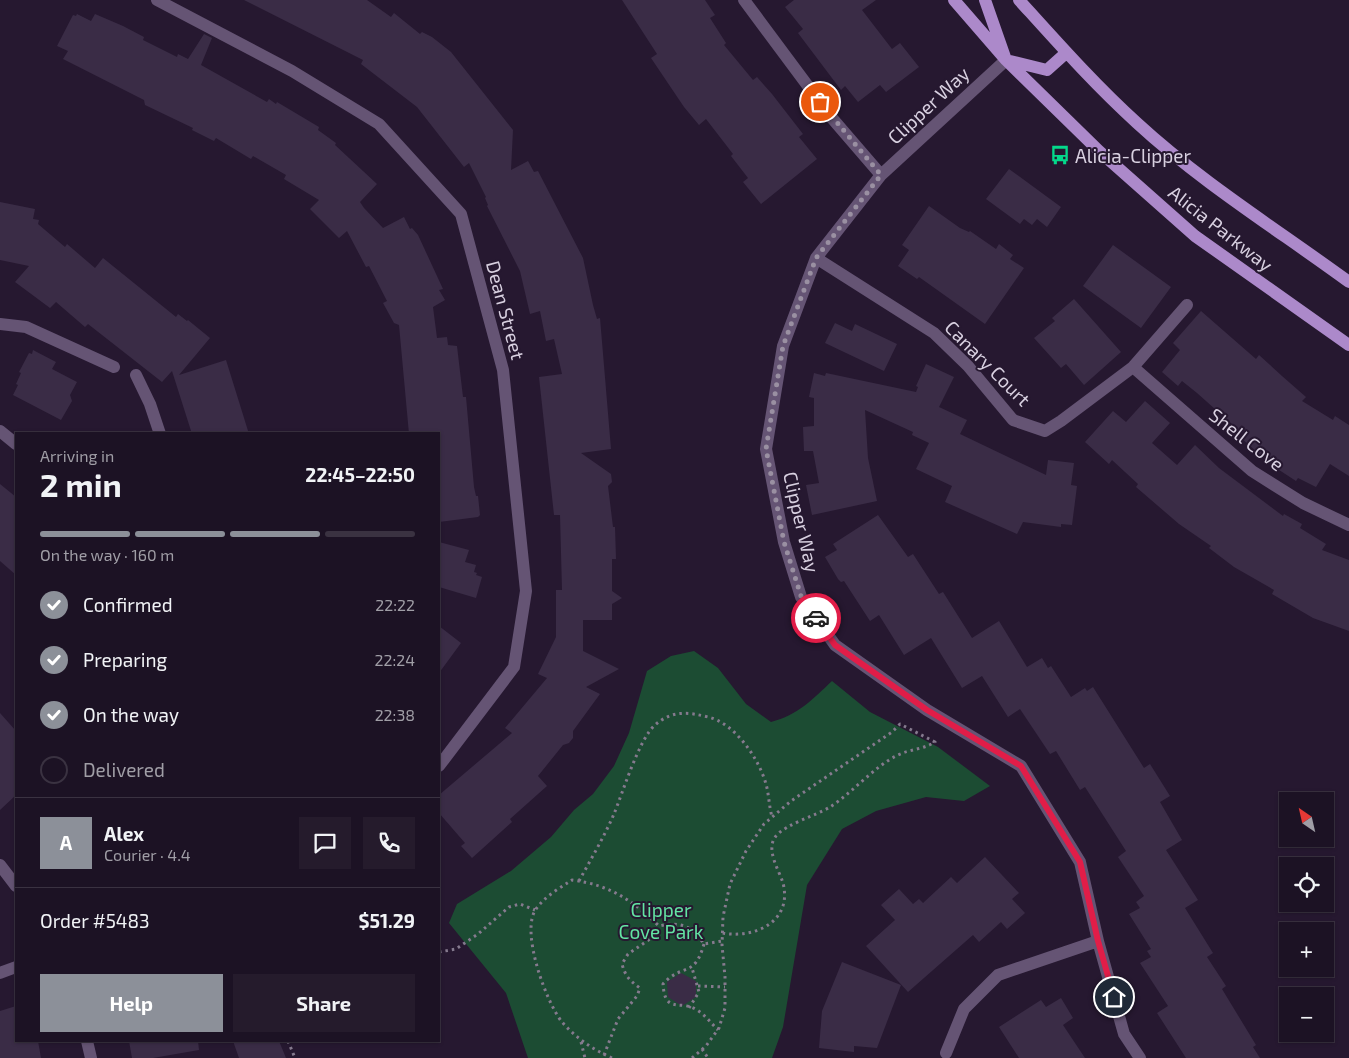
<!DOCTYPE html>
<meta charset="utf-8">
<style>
:root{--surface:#1c1224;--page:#251b2c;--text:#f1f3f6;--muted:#a09ea6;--line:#3a3241;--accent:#8c9099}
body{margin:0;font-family:"Exo 2",sans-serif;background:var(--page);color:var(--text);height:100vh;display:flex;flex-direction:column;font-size:19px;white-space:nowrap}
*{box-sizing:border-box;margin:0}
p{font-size:16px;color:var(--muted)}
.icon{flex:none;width:28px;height:28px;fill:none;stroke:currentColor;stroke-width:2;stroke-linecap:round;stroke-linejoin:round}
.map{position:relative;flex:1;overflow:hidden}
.side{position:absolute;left:15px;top:432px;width:425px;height:610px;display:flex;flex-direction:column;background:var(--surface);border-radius:0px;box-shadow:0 1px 4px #0004,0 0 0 1px var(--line)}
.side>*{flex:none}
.needle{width:32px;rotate:326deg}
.controls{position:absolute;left:1279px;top:792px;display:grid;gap:10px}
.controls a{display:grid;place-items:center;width:55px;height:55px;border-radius:0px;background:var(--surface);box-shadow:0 1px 4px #0004,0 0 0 1px var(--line);font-size:25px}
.pin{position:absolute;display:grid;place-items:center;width:42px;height:42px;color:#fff;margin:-21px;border:2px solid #fff;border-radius:50%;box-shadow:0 1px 5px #0007}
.courier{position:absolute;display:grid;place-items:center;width:50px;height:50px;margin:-25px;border:4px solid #e11d48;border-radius:50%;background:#fff;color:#222;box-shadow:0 1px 6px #0007}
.head em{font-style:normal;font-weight:700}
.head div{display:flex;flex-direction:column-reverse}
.head{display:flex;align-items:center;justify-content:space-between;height:85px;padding:0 25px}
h1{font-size:32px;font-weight:700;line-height:38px}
.bar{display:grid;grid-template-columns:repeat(4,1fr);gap:8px 5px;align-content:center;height:60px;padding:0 25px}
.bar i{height:6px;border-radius:4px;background:var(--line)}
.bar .selected{background:var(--accent)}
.bar p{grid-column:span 4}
.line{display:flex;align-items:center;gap:12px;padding:0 25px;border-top:1px solid var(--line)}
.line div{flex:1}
.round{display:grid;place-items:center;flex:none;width:52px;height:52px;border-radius:0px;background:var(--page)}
ol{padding:0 25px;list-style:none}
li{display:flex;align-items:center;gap:15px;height:55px}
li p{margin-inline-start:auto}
li .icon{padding:5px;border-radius:50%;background:var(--accent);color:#fff;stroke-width:4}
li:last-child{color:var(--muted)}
li i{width:28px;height:28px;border:2px solid var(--line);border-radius:50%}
.cta{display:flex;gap:10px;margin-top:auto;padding:10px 25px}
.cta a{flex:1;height:58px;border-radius:0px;background:var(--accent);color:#fff;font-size:20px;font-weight:700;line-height:58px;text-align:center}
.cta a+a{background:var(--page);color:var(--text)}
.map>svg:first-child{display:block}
.green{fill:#1c4c33}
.building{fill:#3a2c46}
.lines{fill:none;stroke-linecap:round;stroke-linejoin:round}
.path{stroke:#857a8e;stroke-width:3;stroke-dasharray:2.5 4;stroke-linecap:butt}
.minor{stroke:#655474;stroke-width:12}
.major{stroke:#ac89ca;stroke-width:12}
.done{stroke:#9a90a2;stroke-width:5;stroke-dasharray:0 9}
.route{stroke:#e11d48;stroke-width:6}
.labels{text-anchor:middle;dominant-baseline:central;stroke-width:4;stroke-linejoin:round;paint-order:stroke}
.street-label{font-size:19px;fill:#d8d0e0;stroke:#261830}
.poi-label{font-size:19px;fill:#d8d0e0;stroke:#261830;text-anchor:start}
.park-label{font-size:19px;fill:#63e4a3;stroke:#261830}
</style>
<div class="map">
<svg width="1349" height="1058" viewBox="0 0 1349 1058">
<rect width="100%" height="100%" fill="#261830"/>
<path class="green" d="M694,651L718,668L746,704L771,722C798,715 813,699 832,681L870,712L938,747L990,786L964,801L926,797L876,811L842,829L807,885L783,1027L772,1058H528L506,993L449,923L457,904L511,871L551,837L574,810L593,794L614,766L629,733L647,671L671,656Z"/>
<path class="building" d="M244,0H367L391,17L394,13L420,34L422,32L432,37L451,52L513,130L511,170L528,161L534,172L538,171L583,258L593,305L597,319L600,318L611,449L581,453L611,474L612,482L608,486L613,527H615L616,559H612V591L622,598L612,604V620H583V651L619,669L586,687L600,694L573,731V738L569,743L563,745L538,776L547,786L510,819L512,822L472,858L461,846L465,843L439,813V795L512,733L505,728L547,678L538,674L556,637V590H562L560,515H554L539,377L562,374L554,339L546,341L540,311L530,314L520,271L487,206L488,205L485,198L486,197L469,163L464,167L417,107L361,64L363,60Z
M622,0H705L715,15L710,18L726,43L724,45L753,80L757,77L772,94L803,134L799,137L817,159L761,204L743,182L748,178L731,156L733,154L706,119L699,125L684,107L651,58L657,54Z
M794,0H876L862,10L892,49L900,43L919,67L886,92L880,85L858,102L845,86L841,90L798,33L803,29L785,7Z
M77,14L91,21L95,14L123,26L144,37L143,40L177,57L178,54L188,59L204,34L212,38L201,65L267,102L269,99L276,104L277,102L319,127L318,130L336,143L335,145L377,184L360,202L364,208L383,228L404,217L410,229L412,228L418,235L443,289L439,290L445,300L433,307L437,338L447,337L448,345L457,346L463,397H466L474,487L476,496H478L480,515L478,517L439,522V434H409L399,325L394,323L383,303L387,301L369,266L366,267L347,231L339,238L310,209L319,200L284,179L286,175L253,156L251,159L216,138L214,141L192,130L193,128L145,105L144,100L63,59L68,51L57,46L73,15L76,16Z
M1009,169L1061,207L1047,227L1037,219L1032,225L1024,219L1020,224L986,199Z
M0,202L35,209L33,219L39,220L38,224L65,247L67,244L95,268L103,258L176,317L178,314L187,321L188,320L210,338L179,375L226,360L249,434H192L172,371L162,382L88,324L85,327L56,302L50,308L15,282L29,266L0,260Z
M929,206L960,228L969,232L970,231L996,249L999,244L1013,255L1010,259L1024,268L985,324L919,277L917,279L898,266L909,250L902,245Z
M1113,245L1171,287L1141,328L1083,286Z
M1074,299L1121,352L1084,385L1066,364L1061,368L1034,338L1055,321L1052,318Z
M1201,311L1256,359L1259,355L1282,376L1306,397L1302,401L1333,420L1335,416L1349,425V476L1330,464L1316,487L1298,478L1296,481L1273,466L1241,438L1243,434L1197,393L1182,381L1178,386L1162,372L1180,350L1173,343Z
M835,323L852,331L855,324L897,344L884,371L825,343Z
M33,350L56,362L52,369L77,382L70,395L72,401L61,420L13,395L18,385L16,384L21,373L19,372L29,353L32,354Z
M926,364L954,377L939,407L967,420L960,434L1046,475L1048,460L1074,463L1071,485L1077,486L1072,525L1061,524V527L1023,522L1017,534L945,502L952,486L916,469L929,443L912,435L913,432L865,410L868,458L877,501L812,515L806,485L819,483L813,451H804L803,427L814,426V398L809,397L814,373L825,376L826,373L916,392L918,387L916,386Z
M1145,401L1170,423L1152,443L1177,465L1195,445L1219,468L1283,516L1284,514L1302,524L1300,528L1326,544L1322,550L1349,560V631L1313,618L1272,594L1274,590L1234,567L1209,548L1211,546L1179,524L1136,487L1138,484L1112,460L1109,464L1085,442L1113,411L1126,422Z
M0,484L16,497V575L0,561Z
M878,515L908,557L913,554L939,594L943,592L972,638L999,621L1027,667L1042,658L1048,668L1051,666L1071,697L1085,688L1087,691L1093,687L1144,768L1150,764L1170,796L1160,802L1182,840L1166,850L1198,900L1185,908L1213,953L1207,957L1226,986L1222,989L1256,1045L1253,1047L1260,1058H1186L1157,1013L1168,1006L1140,963L1151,957L1147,951L1151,949L1129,914L1140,908L1136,902L1144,896L1118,857L1126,851L1085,787L1080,790L1056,751L1050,754L1020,709L1008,717L982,676L962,688L931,638L904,655L879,615L870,621L844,581L841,582L838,579L825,557L837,550L833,544Z
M439,542L469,550L465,562L476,565L474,572L477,573L476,575L482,577L476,598L439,587Z
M439,626L461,643L439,673Z
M0,713L16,731V795L0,810Z
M985,857L1019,893L1012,899L1025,913L1007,929L1001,922L979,942L973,935L908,992L866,946L895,920L881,905L899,889L913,904L919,899L923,903L951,877L957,883Z
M842,962L901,985L877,1048L854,1046V1052L819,1048L822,1011Z
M681,973L696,981V997L682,1006L668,997L667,982Z
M1061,998L1073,1018L1063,1025L1085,1058H1019L999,1027L1041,1000L1046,1007Z
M16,1006V1041H38L41,1058H0V1011Z
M129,1041H198L199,1050L153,1058H132Z
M233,1041H279L286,1058H239Z"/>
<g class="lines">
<path class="path" d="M579,881C591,859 604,837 614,814C623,792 639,739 655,725C672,710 688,712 708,717C735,723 759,759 766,784C769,795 769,806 772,817
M704,944C694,979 683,962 663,984C665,1015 680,999 697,1010C705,1015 711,1023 718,1030
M439,952L456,949L478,934L509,907L520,904L535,910
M698,986L725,987
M689,1008L699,992L692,968
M288,1041L295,1058
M581,1042L585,1058
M702,1049L708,1058
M604,1055L618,1019L637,996L640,988C630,981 625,976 622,964L628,954L650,939L659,926
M612,1058C592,1049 576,1038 562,1022C546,1002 520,931 536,909C545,896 560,888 572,880C610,885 632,900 659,926C680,921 692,926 704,944L722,941
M692,1058L706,1046L719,1028L725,1008V977L722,945L723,917L730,884L746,851L764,824L791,801L892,732L900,724L935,742C922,750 909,749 896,756C874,767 852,793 830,807C815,816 786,824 776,836C765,849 779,870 783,883C793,922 754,939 722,933"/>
<path class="minor" d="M157,0L292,71L379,124L461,214L503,370L526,591L514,667L439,766
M744,0L831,117L881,175
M1006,60L881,175L816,258L783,346L766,449L784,542L801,597L835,645L927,710L1021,766L1080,862L1098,941L1124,1034L1140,1058
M816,258L934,333L968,366L1013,420L1045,431L1061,421L1133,367L1187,305
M0,324L26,327L114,367
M1133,367L1252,471L1303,503L1349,525
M136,375L150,404L160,434
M0,431L16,444
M0,865L16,886
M0,973L16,967
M87,1041L91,1058
M946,1053L964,1009L998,975L1098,941"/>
<path class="major" d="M954,0L1006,60L1099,151L1195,236L1349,345
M985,0L1006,60L1047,70L1066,53
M1019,0C1057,42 1095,85 1137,123C1201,182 1278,230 1349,282"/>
</g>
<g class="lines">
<path class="done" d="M816,618L801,596L784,542L766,449L783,346L816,258L881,175L820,102"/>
<path class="route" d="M816,618L835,645L927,710L1021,766L1080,862L1098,941L1114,997"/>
</g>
<defs>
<symbol id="bus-bare" viewBox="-9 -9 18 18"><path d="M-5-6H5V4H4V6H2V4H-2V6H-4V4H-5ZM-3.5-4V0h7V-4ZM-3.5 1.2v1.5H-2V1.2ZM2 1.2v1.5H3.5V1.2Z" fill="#04d98b" stroke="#261830" stroke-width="2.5" paint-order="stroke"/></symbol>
</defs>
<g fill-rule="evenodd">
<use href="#bus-bare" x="1046" y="141" width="28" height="28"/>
</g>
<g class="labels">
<g class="street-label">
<text transform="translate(928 105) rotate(-43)">Clipper Way</text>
<text transform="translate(1221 228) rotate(38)">Alicia Parkway</text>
<text transform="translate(506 310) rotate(75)">Dean Street</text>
<text transform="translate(988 363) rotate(45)">Canary Court</text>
<text transform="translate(1247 439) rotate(38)">Shell Cove</text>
<text transform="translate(802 522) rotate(77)">Clipper Way</text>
</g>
<g class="poi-label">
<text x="1075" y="155">Alicia-Clipper</text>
</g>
<g class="park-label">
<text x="661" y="909">Clipper<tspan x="661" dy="22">Cove Park</tspan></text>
</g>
</g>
</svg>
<div class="controls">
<a><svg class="needle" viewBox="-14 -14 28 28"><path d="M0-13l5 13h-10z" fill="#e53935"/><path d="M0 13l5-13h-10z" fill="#a09ea6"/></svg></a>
<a><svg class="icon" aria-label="locate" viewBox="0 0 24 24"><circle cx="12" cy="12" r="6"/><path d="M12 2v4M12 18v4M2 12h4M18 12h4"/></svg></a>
<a>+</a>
<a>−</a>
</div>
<div class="pin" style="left:820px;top:102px;background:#ea580c"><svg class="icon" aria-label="bag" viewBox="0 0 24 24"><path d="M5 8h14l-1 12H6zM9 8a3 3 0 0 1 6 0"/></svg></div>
<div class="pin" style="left:1114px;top:997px;background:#1f2937"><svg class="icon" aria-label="home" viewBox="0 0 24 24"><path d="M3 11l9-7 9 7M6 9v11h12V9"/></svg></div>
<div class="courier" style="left:816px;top:618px"><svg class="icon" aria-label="car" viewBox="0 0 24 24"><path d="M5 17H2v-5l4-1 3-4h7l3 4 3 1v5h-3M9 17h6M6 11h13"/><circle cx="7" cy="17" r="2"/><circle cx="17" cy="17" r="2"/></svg></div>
<section class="side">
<div class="head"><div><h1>2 min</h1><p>Arriving in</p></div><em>22:45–22:50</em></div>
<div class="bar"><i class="selected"></i><i class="selected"></i><i class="selected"></i><i></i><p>On the way · 160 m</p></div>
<ol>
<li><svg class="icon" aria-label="check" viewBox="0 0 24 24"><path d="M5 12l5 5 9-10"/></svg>Confirmed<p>22:22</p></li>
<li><svg class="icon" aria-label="check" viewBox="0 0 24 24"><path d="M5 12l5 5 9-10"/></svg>Preparing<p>22:24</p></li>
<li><svg class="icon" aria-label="check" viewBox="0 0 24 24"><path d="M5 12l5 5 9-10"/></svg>On the way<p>22:38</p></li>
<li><i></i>Delivered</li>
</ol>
<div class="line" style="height:90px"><b class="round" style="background:var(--accent);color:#fff">A</b><div><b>Alex</b><p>Courier · 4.4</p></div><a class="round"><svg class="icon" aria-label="chat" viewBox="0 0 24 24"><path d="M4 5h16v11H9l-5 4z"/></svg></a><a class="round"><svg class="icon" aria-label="phone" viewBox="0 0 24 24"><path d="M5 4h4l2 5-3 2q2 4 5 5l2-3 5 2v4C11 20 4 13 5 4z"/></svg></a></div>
<div class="line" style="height:65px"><div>Order #5483</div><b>$51.29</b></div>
<div class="cta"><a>Help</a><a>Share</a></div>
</section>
</div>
